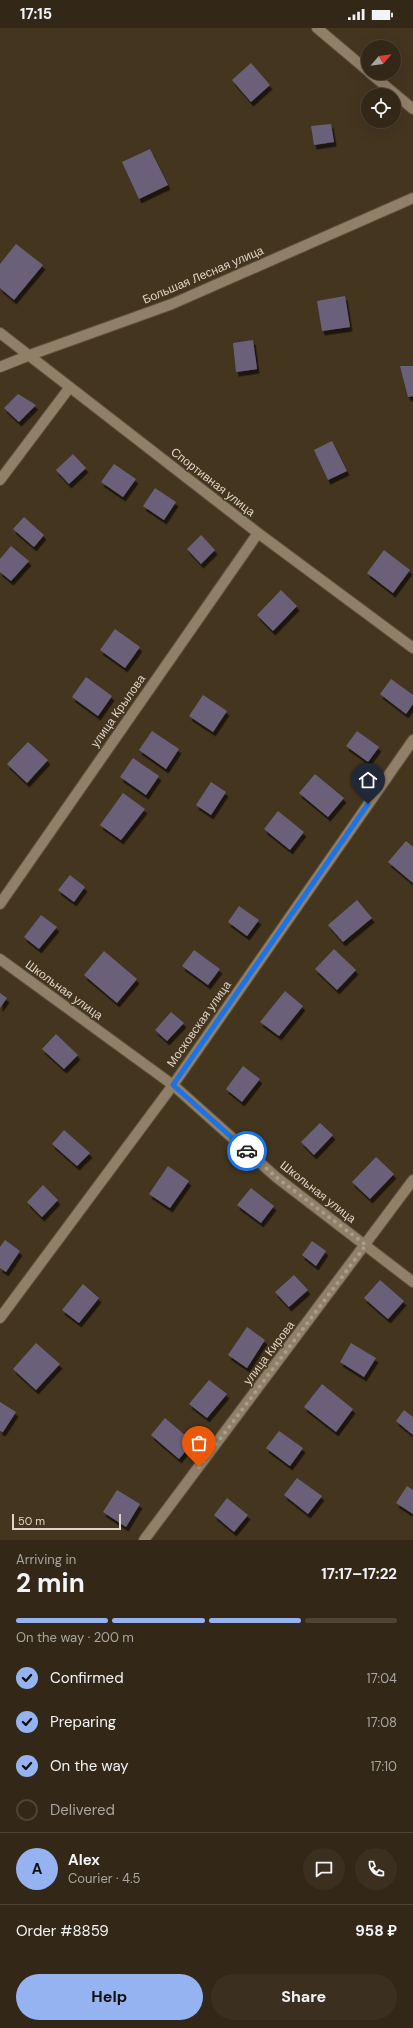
<!DOCTYPE html>
<meta charset="utf-8">
<style>
:root{--surface:#332817;--page:#3b3020;--text:#f1f3f6;--muted:#a9a6a1;--line:#4e4436;--accent:#95b2f1}
body{margin:0;font-family:"DM Sans",sans-serif;background:var(--page);color:var(--text);height:100vh;display:flex;flex-direction:column;font-size:15px;white-space:nowrap}
*{box-sizing:border-box;margin:0}
p{font-size:13px;color:var(--muted)}
.icon{flex:none;width:22px;height:22px;fill:none;stroke:currentColor;stroke-width:2;stroke-linecap:round;stroke-linejoin:round}
.map{position:relative;height:1512px;overflow:hidden}
.panel{display:flex;flex-direction:column;background:var(--surface);flex:1}
.panel>*{flex:none}
.needle{width:26px;rotate:61deg}
.buttons{position:absolute;left:361px;top:12px;display:grid;gap:8px}
.buttons a{display:grid;place-items:center;width:40px;height:40px;border-radius:50%;background:var(--surface);box-shadow:0 4px 16px #0002,0 0 0 1px var(--line);font-size:20px}
.scale{position:absolute;left:12px;bottom:10px;width:109px;box-sizing:border-box;padding-left:4px;border:2px solid #ded5c8;border-top:0;font-size:11px;line-height:14px;white-space:nowrap;color:#ded5c8;-webkit-text-stroke:3px #44351f;paint-order:stroke}
.pin{position:absolute;display:grid;place-items:center;width:34px;height:34px;color:#fff;margin:-41px -17px;border-radius:50% 50% 50% 0;rotate:-45deg;box-shadow:0 0 4px #0007}
.pin .icon{rotate:45deg}
.courier{position:absolute;display:grid;place-items:center;width:40px;height:40px;margin:-20px;border:3px solid #1a73e8;border-radius:50%;background:#fff;color:#222;box-shadow:0 1px 5px #0007}
.headline em{font-style:normal;font-weight:700}
.headline div{display:flex;flex-direction:column-reverse}
.headline{display:flex;align-items:center;justify-content:space-between;height:68px;padding:0 16px}
h1{font-size:26px;font-weight:700;line-height:30px}
.bar{display:grid;grid-template-columns:repeat(4,1fr);gap:6px 4px;align-content:center;height:48px;padding:0 16px}
.bar i{height:5px;border-radius:3px;background:var(--line)}
.bar .on{background:var(--accent)}
.bar p{grid-column:span 4}
.line{display:flex;align-items:center;gap:10px;padding:0 16px;border-top:1px solid var(--line)}
.line div{flex:1}
.round{display:grid;place-items:center;flex:none;width:42px;height:42px;border-radius:21px;background:var(--page)}
ol{padding:0 16px;list-style:none}
li{display:flex;align-items:center;gap:12px;height:44px}
li p{margin-inline-start:auto}
li .icon{padding:4px;border-radius:50%;background:var(--accent);color:#111;stroke-width:4}
li:last-child{color:var(--muted)}
li i{width:22px;height:22px;border:2px solid var(--line);border-radius:50%}
.button{display:flex;gap:8px;margin-top:auto;padding:8px 16px}
.button a{flex:1;height:46px;border-radius:24px;background:var(--accent);color:#111;font-size:16px;font-weight:700;line-height:46px;text-align:center}
.button a+a{background:var(--page);color:var(--text)}
.status{display:flex;justify-content:space-between;align-items:center;height:28px;padding:0 20px;background:var(--surface);direction:ltr}
.status svg{height:11px;fill:currentColor}
.map>svg:first-child{display:block}
.building{fill:#6a617a;filter:url(#shadow)}
.lines{fill:none;stroke-linecap:round;stroke-linejoin:round}
.minor-casing{stroke:#605440;stroke-width:12}
.minor{stroke:#918068;stroke-width:10}
.done{stroke:#a89d8d;stroke-width:4;stroke-dasharray:0 7.2}
.route{stroke:#1a73e8;stroke-width:5}
.labels{text-anchor:middle;dominant-baseline:central;stroke-width:3;stroke-linejoin:round;paint-order:stroke}
.street-label{font-size:12px;fill:#ded5c8;stroke:#44351f}
</style>
<div class="status"><b>17:15</b><svg viewBox="0 0 49 12"><path d="M0 12V9h3v3zM5 12V6h3v6zM10 12V3h3v9zM15 12V0h3v12zM26 1h20v11H26zM47 4h2v5h-2z"/></svg></div>
<div class="map">
<svg width="413" height="1512" viewBox="0 0 413 1512">
<defs>
<filter id="shadow"><feDropShadow dx="2.5" dy="4.5" stdDeviation="0" flood-color="#0009"/></filter>
</defs>
<rect width="100%" height="100%" fill="#44351f"/>
<path class="building" d="M251,35L270,57L251,74L232,52Z
M331,96L334,114L314,117L311,98Z
M150,121L168,157L139,171L122,134Z
M16,216L43,237L14,272L0,260V236Z
M345,268L350,299L322,303L317,273Z
M253,312L257,341L236,344L233,315Z
M400,338H413V368L408,369Z
M18,366L36,377L19,394L4,380Z
M332,413L347,443L328,452L314,422Z
M73,426L86,440L69,456L56,442Z
M114,436L136,451L123,469L101,454Z
M155,460L176,474L164,492L143,478Z
M24,489L44,507L34,519L13,501Z
M201,507L215,522L201,536L187,521Z
M11,518L29,533L11,553L0,544V531Z
M384,522L410,542L393,565L367,545Z
M281,562L297,578L273,603L257,587Z
M115,601L140,619L125,640L100,622Z
M86,649L112,668L98,688L72,669Z
M391,651L413,667V676L406,686L380,666Z
M203,667L227,683L213,704L189,688Z
M152,703L179,721L166,741L139,722Z
M357,703L379,719L368,734L346,718Z
M28,714L48,732L27,755L7,736Z
M133,730L159,748L146,767L120,749Z
M315,746L344,770L328,789L299,765Z
M211,754L226,764L211,787L196,777Z
M123,765L145,781L121,812L100,797Z
M278,783L304,804L290,822L264,801Z
M406,813L413,819V855L388,834Z
M70,847L85,859L74,874L58,862Z
M357,872L372,890L343,914L328,897Z
M239,878L259,892L247,908L228,894Z
M41,887L57,899L39,921L24,909Z
M334,921L356,942L337,962L315,941Z
M194,922L220,941L208,957L182,938Z
M104,923L137,951L117,975L84,947Z
M285,963L303,978L279,1008L260,994Z
M0,965L7,970L0,980Z
M171,984L184,995L167,1013L155,1002Z
M56,1006L78,1027L64,1041L42,1021Z
M243,1038L260,1051L242,1074L226,1061Z
M320,1095L333,1107L314,1127L301,1114Z
M64,1102L90,1125L77,1138L52,1116Z
M376,1129L394,1146L370,1171L352,1154Z
M168,1138L189,1153L170,1180L149,1166Z
M43,1157L58,1172L42,1189L27,1174Z
M251,1160L274,1178L261,1195L237,1177Z
M5,1212L20,1223L6,1244L0,1240V1219Z
M312,1213L326,1223L316,1238L302,1227Z
M294,1247L308,1262L289,1279L275,1264Z
M380,1252L404,1273L388,1291L364,1270Z
M83,1256L99,1270L79,1295L62,1282Z
M247,1299L265,1312L247,1340L228,1327Z
M36,1315L60,1336L36,1362L13,1341Z
M351,1315L376,1330L364,1349L340,1334Z
M209,1352L227,1366L207,1390L189,1376Z
M322,1356L353,1381L336,1404L304,1379Z
M0,1374L16,1384L3,1404L0,1403Z
M404,1382L413,1389V1407L396,1393Z
M165,1390L193,1414L179,1431L151,1407Z
M279,1403L303,1420L290,1438L266,1420Z
M297,1450L322,1468L308,1486L284,1467Z
M407,1458L413,1462V1486L396,1475Z
M117,1462L140,1476L126,1499L103,1484Z
M227,1470L248,1487L234,1504L214,1487Z"/>
<g class="lines">
<defs>
<path id="minor" d="M317,0L368,43
M370,45L413,81
M0,305L258,505L413,620
M0,339L30,327L172,276L413,170
M0,452L70,359
M0,876L258,505
M0,931L173,1057L276,1149L413,1254
M0,1290L173,1057L413,712
M144,1512L413,1152"/>
</defs>
<use href="#minor" class="minor-casing"/>
<use href="#minor" class="minor"/>
</g>
<g class="lines">
<path class="done" d="M199,1439L366,1217L276,1149L247,1123"/>
<path class="route" d="M247,1123L173,1057L368,776"/>
</g>
<g class="labels">
<g class="street-label">
<text transform="translate(203 247) rotate(-23)">Большая Лесная улица</text>
<text transform="translate(213 454) rotate(38)">Спортивная улица</text>
<text transform="translate(118 683) rotate(-55)">улица Крылова</text>
<text transform="translate(64 962) rotate(36)">Школьная улица</text>
<text transform="translate(199 996) rotate(-55)">Московская улица</text>
<text transform="translate(318 1164) rotate(38)">Школьная улица</text>
<text transform="translate(269 1325) rotate(-53)">улица Кирова</text>
</g>
</g>
</svg>
<div class="buttons">
<a><svg class="needle" viewBox="-14 -14 28 28"><path d="M0-13l5 13h-10z" fill="#e53935"/><path d="M0 13l5-13h-10z" fill="#a9a6a1"/></svg></a>
<a><svg class="icon" aria-label="locate" viewBox="0 0 24 24"><circle cx="12" cy="12" r="6"/><path d="M12 2v4M12 18v4M2 12h4M18 12h4"/></svg></a>
</div>
<div class="scale">50 m</div>
<div class="pin" style="left:199px;top:1439px;background:#ea580c"><svg class="icon" aria-label="bag" viewBox="0 0 24 24"><path d="M5 8h14l-1 12H6zM9 8a3 3 0 0 1 6 0"/></svg></div>
<div class="pin" style="left:368px;top:776px;background:#1f2937"><svg class="icon" aria-label="home" viewBox="0 0 24 24"><path d="M3 11l9-7 9 7M6 9v11h12V9"/></svg></div>
<div class="courier" style="left:247px;top:1123px"><svg class="icon" aria-label="car" viewBox="0 0 24 24"><path d="M5 17H2v-5l4-1 3-4h7l3 4 3 1v5h-3M9 17h6M6 11h13"/><circle cx="7" cy="17" r="2"/><circle cx="17" cy="17" r="2"/></svg></div>
</div>
<section class="panel">
<div class="headline"><div><h1>2 min</h1><p>Arriving in</p></div><em>17:17–17:22</em></div>
<div class="bar"><i class="on"></i><i class="on"></i><i class="on"></i><i></i><p>On the way · 200 m</p></div>
<ol>
<li><svg class="icon" aria-label="check" viewBox="0 0 24 24"><path d="M5 12l5 5 9-10"/></svg>Confirmed<p>17:04</p></li>
<li><svg class="icon" aria-label="check" viewBox="0 0 24 24"><path d="M5 12l5 5 9-10"/></svg>Preparing<p>17:08</p></li>
<li><svg class="icon" aria-label="check" viewBox="0 0 24 24"><path d="M5 12l5 5 9-10"/></svg>On the way<p>17:10</p></li>
<li><i></i>Delivered</li>
</ol>
<div class="line" style="height:72px"><b class="round" style="background:var(--accent);color:#111">A</b><div><b>Alex</b><p>Courier · 4.5</p></div><a class="round"><svg class="icon" aria-label="chat" viewBox="0 0 24 24"><path d="M4 5h16v11H9l-5 4z"/></svg></a><a class="round"><svg class="icon" aria-label="phone" viewBox="0 0 24 24"><path d="M5 4h4l2 5-3 2q2 4 5 5l2-3 5 2v4C11 20 4 13 5 4z"/></svg></a></div>
<div class="line" style="height:52px"><div>Order #8859</div><b>958 ₽</b></div>
<div class="button"><a>Help</a><a>Share</a></div>
</section>
